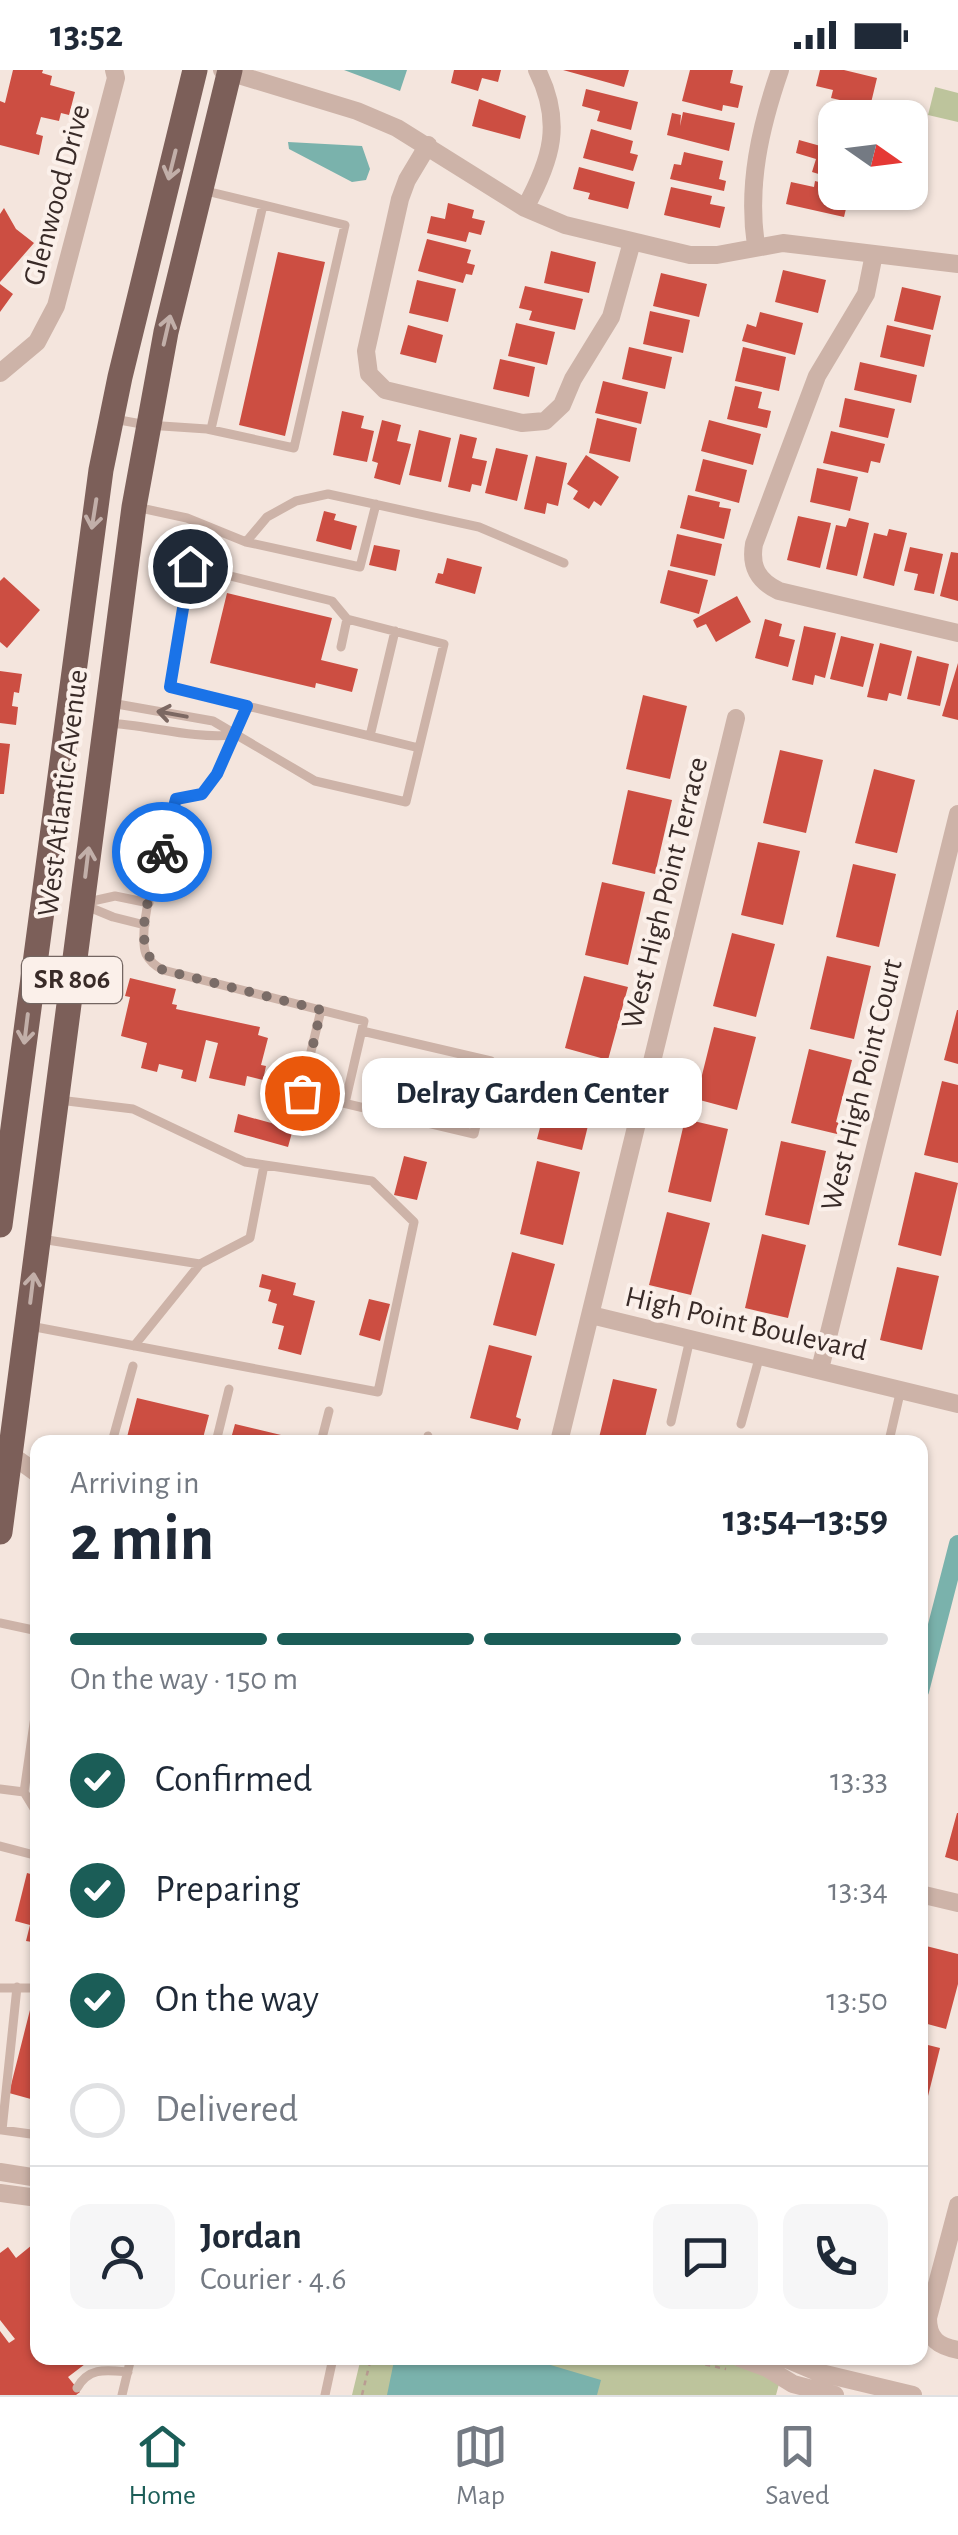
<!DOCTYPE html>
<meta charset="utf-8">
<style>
:root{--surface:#fff;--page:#f6f6f7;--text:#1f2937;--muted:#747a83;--line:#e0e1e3;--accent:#1b5d57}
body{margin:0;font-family:"Alegreya Sans",sans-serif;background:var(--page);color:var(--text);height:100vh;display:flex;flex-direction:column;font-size:38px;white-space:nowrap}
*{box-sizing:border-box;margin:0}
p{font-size:32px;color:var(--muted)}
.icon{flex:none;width:55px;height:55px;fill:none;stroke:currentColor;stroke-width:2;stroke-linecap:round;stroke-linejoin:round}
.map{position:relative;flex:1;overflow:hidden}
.side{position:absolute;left:30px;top:1365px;width:898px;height:930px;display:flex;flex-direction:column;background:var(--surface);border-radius:20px;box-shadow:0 2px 8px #0004}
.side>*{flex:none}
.needle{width:65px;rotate:104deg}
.tools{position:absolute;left:818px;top:30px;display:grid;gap:20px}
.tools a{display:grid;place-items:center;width:110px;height:110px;border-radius:20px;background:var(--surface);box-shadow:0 2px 8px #0004;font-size:50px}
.pin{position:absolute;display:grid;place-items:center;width:85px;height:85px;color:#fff;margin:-42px;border:5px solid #fff;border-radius:50%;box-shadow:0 2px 10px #0007}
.courier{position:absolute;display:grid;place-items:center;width:100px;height:100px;margin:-50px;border:8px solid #1a73e8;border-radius:50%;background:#fff;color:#222;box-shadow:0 2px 12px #0007}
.bubble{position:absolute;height:70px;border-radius:20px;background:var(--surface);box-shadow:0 2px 8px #0004;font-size:32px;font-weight:700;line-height:70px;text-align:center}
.head em{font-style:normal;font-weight:700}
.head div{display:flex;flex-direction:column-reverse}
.head{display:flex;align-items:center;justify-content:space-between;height:170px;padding:0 40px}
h1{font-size:65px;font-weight:700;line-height:75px}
.bar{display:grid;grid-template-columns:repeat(4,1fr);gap:15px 10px;align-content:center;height:120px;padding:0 40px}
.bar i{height:12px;border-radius:8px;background:var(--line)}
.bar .on{background:var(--accent)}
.bar p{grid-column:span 4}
.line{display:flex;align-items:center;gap:25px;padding:0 40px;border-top:2px solid var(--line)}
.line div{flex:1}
.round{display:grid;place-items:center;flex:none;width:105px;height:105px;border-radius:20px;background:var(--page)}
ol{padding:0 40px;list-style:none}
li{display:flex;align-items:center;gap:30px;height:110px}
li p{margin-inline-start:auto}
li .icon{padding:10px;border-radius:50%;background:var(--accent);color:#fff;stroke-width:4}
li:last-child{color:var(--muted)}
li i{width:55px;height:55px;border:5px solid var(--line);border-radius:50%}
.status{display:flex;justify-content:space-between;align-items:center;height:70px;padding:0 50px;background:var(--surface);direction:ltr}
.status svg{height:28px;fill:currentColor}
.tab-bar{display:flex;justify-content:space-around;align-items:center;height:140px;border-top:2px solid var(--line);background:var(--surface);font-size:28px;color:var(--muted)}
.tab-bar a{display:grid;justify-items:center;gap:5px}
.tab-bar .on{color:var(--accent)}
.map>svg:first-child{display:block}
.green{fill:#bdc49c}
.water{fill:#7ab2ac}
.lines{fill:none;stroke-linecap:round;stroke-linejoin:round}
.canal{stroke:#7ab2ac;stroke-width:18}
.building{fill:#cc4e42}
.path{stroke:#b99c92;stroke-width:2.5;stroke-dasharray:5 5;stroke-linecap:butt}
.service{stroke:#cdb3a8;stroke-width:9}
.minor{stroke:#cdb3a8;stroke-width:18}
.primary{stroke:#7c5f59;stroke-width:25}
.oneway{stroke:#c2afa9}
.oneway2{stroke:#7c6862}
.done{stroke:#7a6c67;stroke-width:10;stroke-dasharray:0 18}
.route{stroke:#1a73e8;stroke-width:12}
.labels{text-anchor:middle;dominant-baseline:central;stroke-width:8;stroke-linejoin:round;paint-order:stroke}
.shield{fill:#fbf0ea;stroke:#736662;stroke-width:2.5}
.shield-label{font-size:28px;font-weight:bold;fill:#392b28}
.street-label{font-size:30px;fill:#392b28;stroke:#fbf0ea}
</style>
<div class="status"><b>13:52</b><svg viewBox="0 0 49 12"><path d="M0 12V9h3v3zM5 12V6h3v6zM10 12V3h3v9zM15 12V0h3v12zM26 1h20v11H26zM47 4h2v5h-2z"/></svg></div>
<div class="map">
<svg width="958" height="2325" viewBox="0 0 958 2325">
<rect width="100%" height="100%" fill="#f4e5dd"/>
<path class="green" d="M935,17L958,23V52L928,45Z
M361,2288H702L753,2299L779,2314L776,2325H352Z"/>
<path class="water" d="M344,0H407L400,21Z
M288,72L362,76L370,99L366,110L352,112L289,79Z
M398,2288H527L601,2310L597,2325H387L394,2291Z"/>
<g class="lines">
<path class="canal" d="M920,1621L958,1474"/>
</g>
<path class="building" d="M13,0H43L42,3L52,6L50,15L75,22L69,45L61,43L59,51L41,47L36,64L43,66L39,85L0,75V31L5,33Z
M454,0H501L498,12L482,8L478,21L451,13Z
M563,0H629L624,17Z
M690,0H733L730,13L743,16L738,38L723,35L722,41L682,31Z
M820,0H844L877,8L870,37L831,28L833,20L816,16Z
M586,19L638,32L631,60L597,51L600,41L582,36Z
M479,29L526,46L520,69L472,56Z
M683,42L735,53L729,81L667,65L672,43L681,45L680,56Z
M591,59L633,71L630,83L638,85L633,101L583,88Z
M799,70L835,80V109L812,102L816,89L796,83Z
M684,82L723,91L719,109L726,111L724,121L670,109L674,94L681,95Z
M579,97L635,112L628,139L588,129L590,123L573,119Z
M815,111L835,116V122H850L844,147L786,134L791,112L814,117Z
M671,117L712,126L710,134L725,137L720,158L664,145Z
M448,133L474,140L472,148L485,151L481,165L469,162L466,172L427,163L431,146L445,149Z
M4,138L16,159L34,173L0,212V144Z
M427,169L471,180L467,193L475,195L472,205L466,204L463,213L418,201Z
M551,181L596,192L589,223L544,213Z
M278,182L325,192L285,366L239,355Z
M783,200L826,210L818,243L775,232Z
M661,203L707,214L699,247L653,236Z
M417,210L456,219L448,252L409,243Z
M0,214L13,224L0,242Z
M525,216L583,229L575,260L529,250L532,241L519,238Z
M902,217L941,226L933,260L894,251Z
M650,241L690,250L683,283L643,274Z
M760,242L803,253L795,285L742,271L747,254L756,257Z
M516,253L555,262L547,295L508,286Z
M408,255L443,265L436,293L400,284Z
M887,255L931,265L924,297L880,287Z
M629,277L672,287L665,319L622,309Z
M743,277L786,287L779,321L735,311Z
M500,289L535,297L529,327L493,319Z
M860,292L917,305L911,333L854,320Z
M603,311L648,322L641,354L595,343Z
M735,316L762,322L758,338L771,341L767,358L727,349Z
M845,328L895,339L888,368L839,357Z
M342,341L364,346L361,358L374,361L367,392L333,385Z
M597,348L637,358L630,392L589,383Z
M382,350L401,355L397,371L411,374L400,415L374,408L378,393L372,391Z
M709,350L761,364L753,395L701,381Z
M419,360L451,368L441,412L409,405Z
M831,361L885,374L880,393L871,391L868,403L823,393Z
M460,364L477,368L472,388L487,391L481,416L472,414L470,422L448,417Z
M496,378L528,385L517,431L485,423Z
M586,385L619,407L601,436L594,431L589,439L573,429L578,421L567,414Z
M536,386L567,393L558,436L547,433L545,444L524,439Z
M703,389L747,400L739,433L695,421Z
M817,398L858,407L850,441L810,432Z
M688,425L720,432L719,437L731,439L724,469L680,458Z
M324,441L336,444L334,450L357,456L351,480L316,471Z
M798,446L831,453L820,498L787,490Z
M849,448L869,453L857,506L826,499L836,455L846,457Z
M889,459L907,463L894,516L863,508L874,463L887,466Z
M677,464L722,474L715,506L670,496Z
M374,475L400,480L396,501L369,495Z
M910,477L943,484L934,524L914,520L918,504L904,501Z
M951,482L958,483V531L940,526Z
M447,488L482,497L475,524L435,513L438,503L443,504Z
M668,500L708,510L699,544L660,533Z
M4,507L40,540L7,578L0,572V511Z
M227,523L332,548L321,590L358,599L352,622L316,613L315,618L210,593Z
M737,526L751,552L716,572L706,554L697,558L693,550Z
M765,549L782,554L779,566L795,570L788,597L755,588Z
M804,556L836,563L825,608L815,605L813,615L792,610Z
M841,566L874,574L863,617L830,609Z
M880,573L912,581L901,626L889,623L887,631L867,627Z
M917,586L949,594L940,636L907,629Z
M958,593V650L942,646Z
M0,601L22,604L19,623L14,622L12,636L18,637L16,655L0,653Z
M643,625L687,636L670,709L626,699Z
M0,673L10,674L4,724H0Z
M780,680L823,690L806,763L763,753Z
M874,699L915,710L897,783L855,773Z
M628,720L672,730L655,804L612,794Z
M758,772L800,781L783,855L741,845Z
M853,794L896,804L879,877L836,867Z
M602,812L645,822L628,895L585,885Z
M732,863L775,874L756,947L713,936Z
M827,886L871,896L854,969L810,959Z
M584,906L628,917L608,990L565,978Z
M130,908L176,919L172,934L177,935L176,939L260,957L258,965L268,968L261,995L266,996L263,1010L247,1006L245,1016L209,1008L218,973L206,970L196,1012L181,1008L183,1000L159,994L157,1002L141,998L147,973L121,966L130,927L125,926Z
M957,940H958V994L944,990Z
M714,957L756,967L737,1040L696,1029Z
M809,979L852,990L836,1052L839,1053L837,1064L791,1053Z
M556,996L600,1007L582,1080L537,1069Z
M942,1011L958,1015V1093L924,1085Z
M238,1044L293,1059L288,1077L234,1062Z
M685,1049L728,1059L711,1132L668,1122Z
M781,1071L826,1081L809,1155L765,1145Z
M404,1086L427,1092L417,1130L394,1125Z
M537,1091L580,1102L563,1175L520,1164Z
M915,1102L958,1113L941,1186L898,1175Z
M667,1142L710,1153L691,1225L649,1215Z
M762,1164L806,1175L788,1248L745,1238Z
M512,1182L555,1194L536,1266L493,1255Z
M897,1197L939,1206L922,1280L880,1270Z
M262,1204L296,1213L293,1225L315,1231L301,1285L278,1279L284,1256L272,1253L277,1234L268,1231L271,1220L259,1217Z
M369,1229L390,1234L380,1271L359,1265Z
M489,1275L532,1286L516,1347L521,1349L518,1360L470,1348Z
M613,1309L657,1319L644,1372H598Z
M137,1328L209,1345L202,1372L126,1371Z
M235,1354L306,1371L305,1372H230Z
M957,1743H958V1791L945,1787Z
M27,1803L38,1806V1873L26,1871L30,1855L15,1851Z
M922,1875L958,1884V1914L946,1959L920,1952Z
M31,1936L38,1938V2031L9,2023Z
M920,1973L940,1978L921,2054H920Z
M32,2175L38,2183V2288H93L68,2307L80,2322L76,2325H0V2261L9,2273L15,2269L0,2250V2183L8,2177L16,2188Z"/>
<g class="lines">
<path class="path" d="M676,2288L726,2299
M362,2325L371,2288"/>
<path class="service" d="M114,349L147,355L207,359L294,378L345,155L202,120
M211,359L263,135
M136,437L187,448L246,472L360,497L376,434
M246,472L267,447L296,431L328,424L479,457L564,493
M341,577L347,549L444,574L419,678L247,636L217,704L202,724L176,729C167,762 135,855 146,884C150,892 155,896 163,900L364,951L345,1033
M111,633L213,651L315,711L406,732L419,678
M247,636L170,617L190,496L332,531L347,549
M107,653C149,655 191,669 233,665
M370,666L395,561
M88,832L115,826L149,833
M84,835L113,847L145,855
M321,940L301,1023L474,1064L491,991L362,961
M41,1169L200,1194
M30,1256L378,1322L414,1152L372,1111L245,1092L133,1039L59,1030
M134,1276L200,1194L250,1168L264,1095
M671,1352L690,1269
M741,1354L760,1285
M889,1371L901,1319
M112,1372L133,1296
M216,1372L229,1319
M321,1372L329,1341
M427,1372L428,1366
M0,1553L38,1561
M0,1719L24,1722L38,1745
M24,1722L38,1626
M0,1776L38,1786
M17,1917L2,2060L38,2065
M0,1918H38
M77,2318C89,2297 106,2300 128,2302
M122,2325L131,2288
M325,2325L333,2288"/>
<path class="minor" d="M222,0L357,41L397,58L525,138L565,155L690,185H717L783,173L958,194
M428,75L407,110L400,129L366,281L369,304L385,320L522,353L545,351L562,335L573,309L611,247L632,172
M525,138C552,89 563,52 537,0
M756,176C747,115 760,58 780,0
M874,184L866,224L817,306L754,474C750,497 758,511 779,521L958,563
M0,303L37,272L56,236L116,8L114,0
M591,1245L958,1334
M820,1299L958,744
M559,1372L736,648
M10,1384L38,1404
M920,1824L958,1833
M0,2102L38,2108
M0,2123L38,2128
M958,2135L928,2248C928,2270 939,2276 958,2280
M740,2288L767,2298L793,2314L835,2325
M784,2288L817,2302L913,2325"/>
<path class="primary" d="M0,1155L101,400L120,307L195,0
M0,1462L134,437L166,262L230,0"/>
</g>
<defs><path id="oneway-shaft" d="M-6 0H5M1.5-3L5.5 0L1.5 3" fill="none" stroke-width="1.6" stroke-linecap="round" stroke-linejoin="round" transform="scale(2.5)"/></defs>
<g class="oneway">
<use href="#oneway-shaft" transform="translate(172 95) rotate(104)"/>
<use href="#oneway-shaft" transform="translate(167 260) rotate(-77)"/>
<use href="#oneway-shaft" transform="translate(94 444) rotate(99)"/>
<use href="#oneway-shaft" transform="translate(87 792) rotate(-83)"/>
<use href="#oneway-shaft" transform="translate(26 959) rotate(97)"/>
<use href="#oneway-shaft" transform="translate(32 1218) rotate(-83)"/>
</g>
<use class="oneway2" href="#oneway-shaft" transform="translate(172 644) rotate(-170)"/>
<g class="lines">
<path class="done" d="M162,782C154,814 125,879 163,900L321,940L302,1023"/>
<path class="route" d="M162,782L176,729L202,724L217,704L247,636L170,617L190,496"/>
</g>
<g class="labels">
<rect class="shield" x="22" y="887" width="100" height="46" rx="8"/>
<g class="shield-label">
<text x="72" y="910">SR 806</text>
</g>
<g class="street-label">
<text transform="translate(57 125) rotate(-75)">Glenwood Drive</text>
<text transform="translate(63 723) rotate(-83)">West Atlantic Avenue</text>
<text transform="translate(665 823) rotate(-76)">West High Point Terrace</text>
<text transform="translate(862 1015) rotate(-76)">West High Point Court</text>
<text transform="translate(746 1254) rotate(13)">High Point Boulevard</text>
</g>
</g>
</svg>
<div class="tools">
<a><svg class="needle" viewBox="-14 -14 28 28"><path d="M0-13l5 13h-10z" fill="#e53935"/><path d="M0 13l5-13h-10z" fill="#747a83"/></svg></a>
</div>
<div class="pin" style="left:302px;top:1023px;background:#ea580c"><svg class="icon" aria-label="bag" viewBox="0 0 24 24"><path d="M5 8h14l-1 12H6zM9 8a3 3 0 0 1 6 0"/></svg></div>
<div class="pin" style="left:190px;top:496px;background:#1f2937"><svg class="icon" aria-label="home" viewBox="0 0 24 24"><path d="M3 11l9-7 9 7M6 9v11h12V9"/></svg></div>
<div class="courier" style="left:162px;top:782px"><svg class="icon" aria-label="bike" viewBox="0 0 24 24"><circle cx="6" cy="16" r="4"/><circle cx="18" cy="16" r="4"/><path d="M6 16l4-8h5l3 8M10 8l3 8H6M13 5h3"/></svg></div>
<div class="bubble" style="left:362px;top:988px;width:340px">Delray Garden Center</div>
<section class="side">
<div class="head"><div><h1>2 min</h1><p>Arriving in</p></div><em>13:54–13:59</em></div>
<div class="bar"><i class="on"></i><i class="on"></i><i class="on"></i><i></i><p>On the way · 150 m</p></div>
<ol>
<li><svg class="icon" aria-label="check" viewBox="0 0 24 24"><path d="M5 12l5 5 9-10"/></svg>Confirmed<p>13:33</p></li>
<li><svg class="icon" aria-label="check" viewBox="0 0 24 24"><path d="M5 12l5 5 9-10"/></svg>Preparing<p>13:34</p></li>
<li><svg class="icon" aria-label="check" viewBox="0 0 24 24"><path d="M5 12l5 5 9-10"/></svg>On the way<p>13:50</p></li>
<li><i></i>Delivered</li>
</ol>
<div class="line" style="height:180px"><a class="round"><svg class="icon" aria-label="person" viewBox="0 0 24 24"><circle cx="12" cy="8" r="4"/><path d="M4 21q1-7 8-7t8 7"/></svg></a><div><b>Jordan</b><p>Courier · 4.6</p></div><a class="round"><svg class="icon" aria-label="chat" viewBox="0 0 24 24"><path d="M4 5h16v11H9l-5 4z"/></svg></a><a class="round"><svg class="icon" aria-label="phone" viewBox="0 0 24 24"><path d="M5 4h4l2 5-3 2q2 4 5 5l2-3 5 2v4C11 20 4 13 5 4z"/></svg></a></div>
</section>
</div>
<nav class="tab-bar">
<a class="on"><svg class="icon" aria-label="home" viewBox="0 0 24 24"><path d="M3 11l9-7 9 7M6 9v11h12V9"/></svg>Home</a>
<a><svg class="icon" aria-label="map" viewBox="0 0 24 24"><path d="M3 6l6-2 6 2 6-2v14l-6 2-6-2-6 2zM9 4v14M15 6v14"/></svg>Map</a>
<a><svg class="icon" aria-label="saved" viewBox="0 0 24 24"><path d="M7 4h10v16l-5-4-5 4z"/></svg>Saved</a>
</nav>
